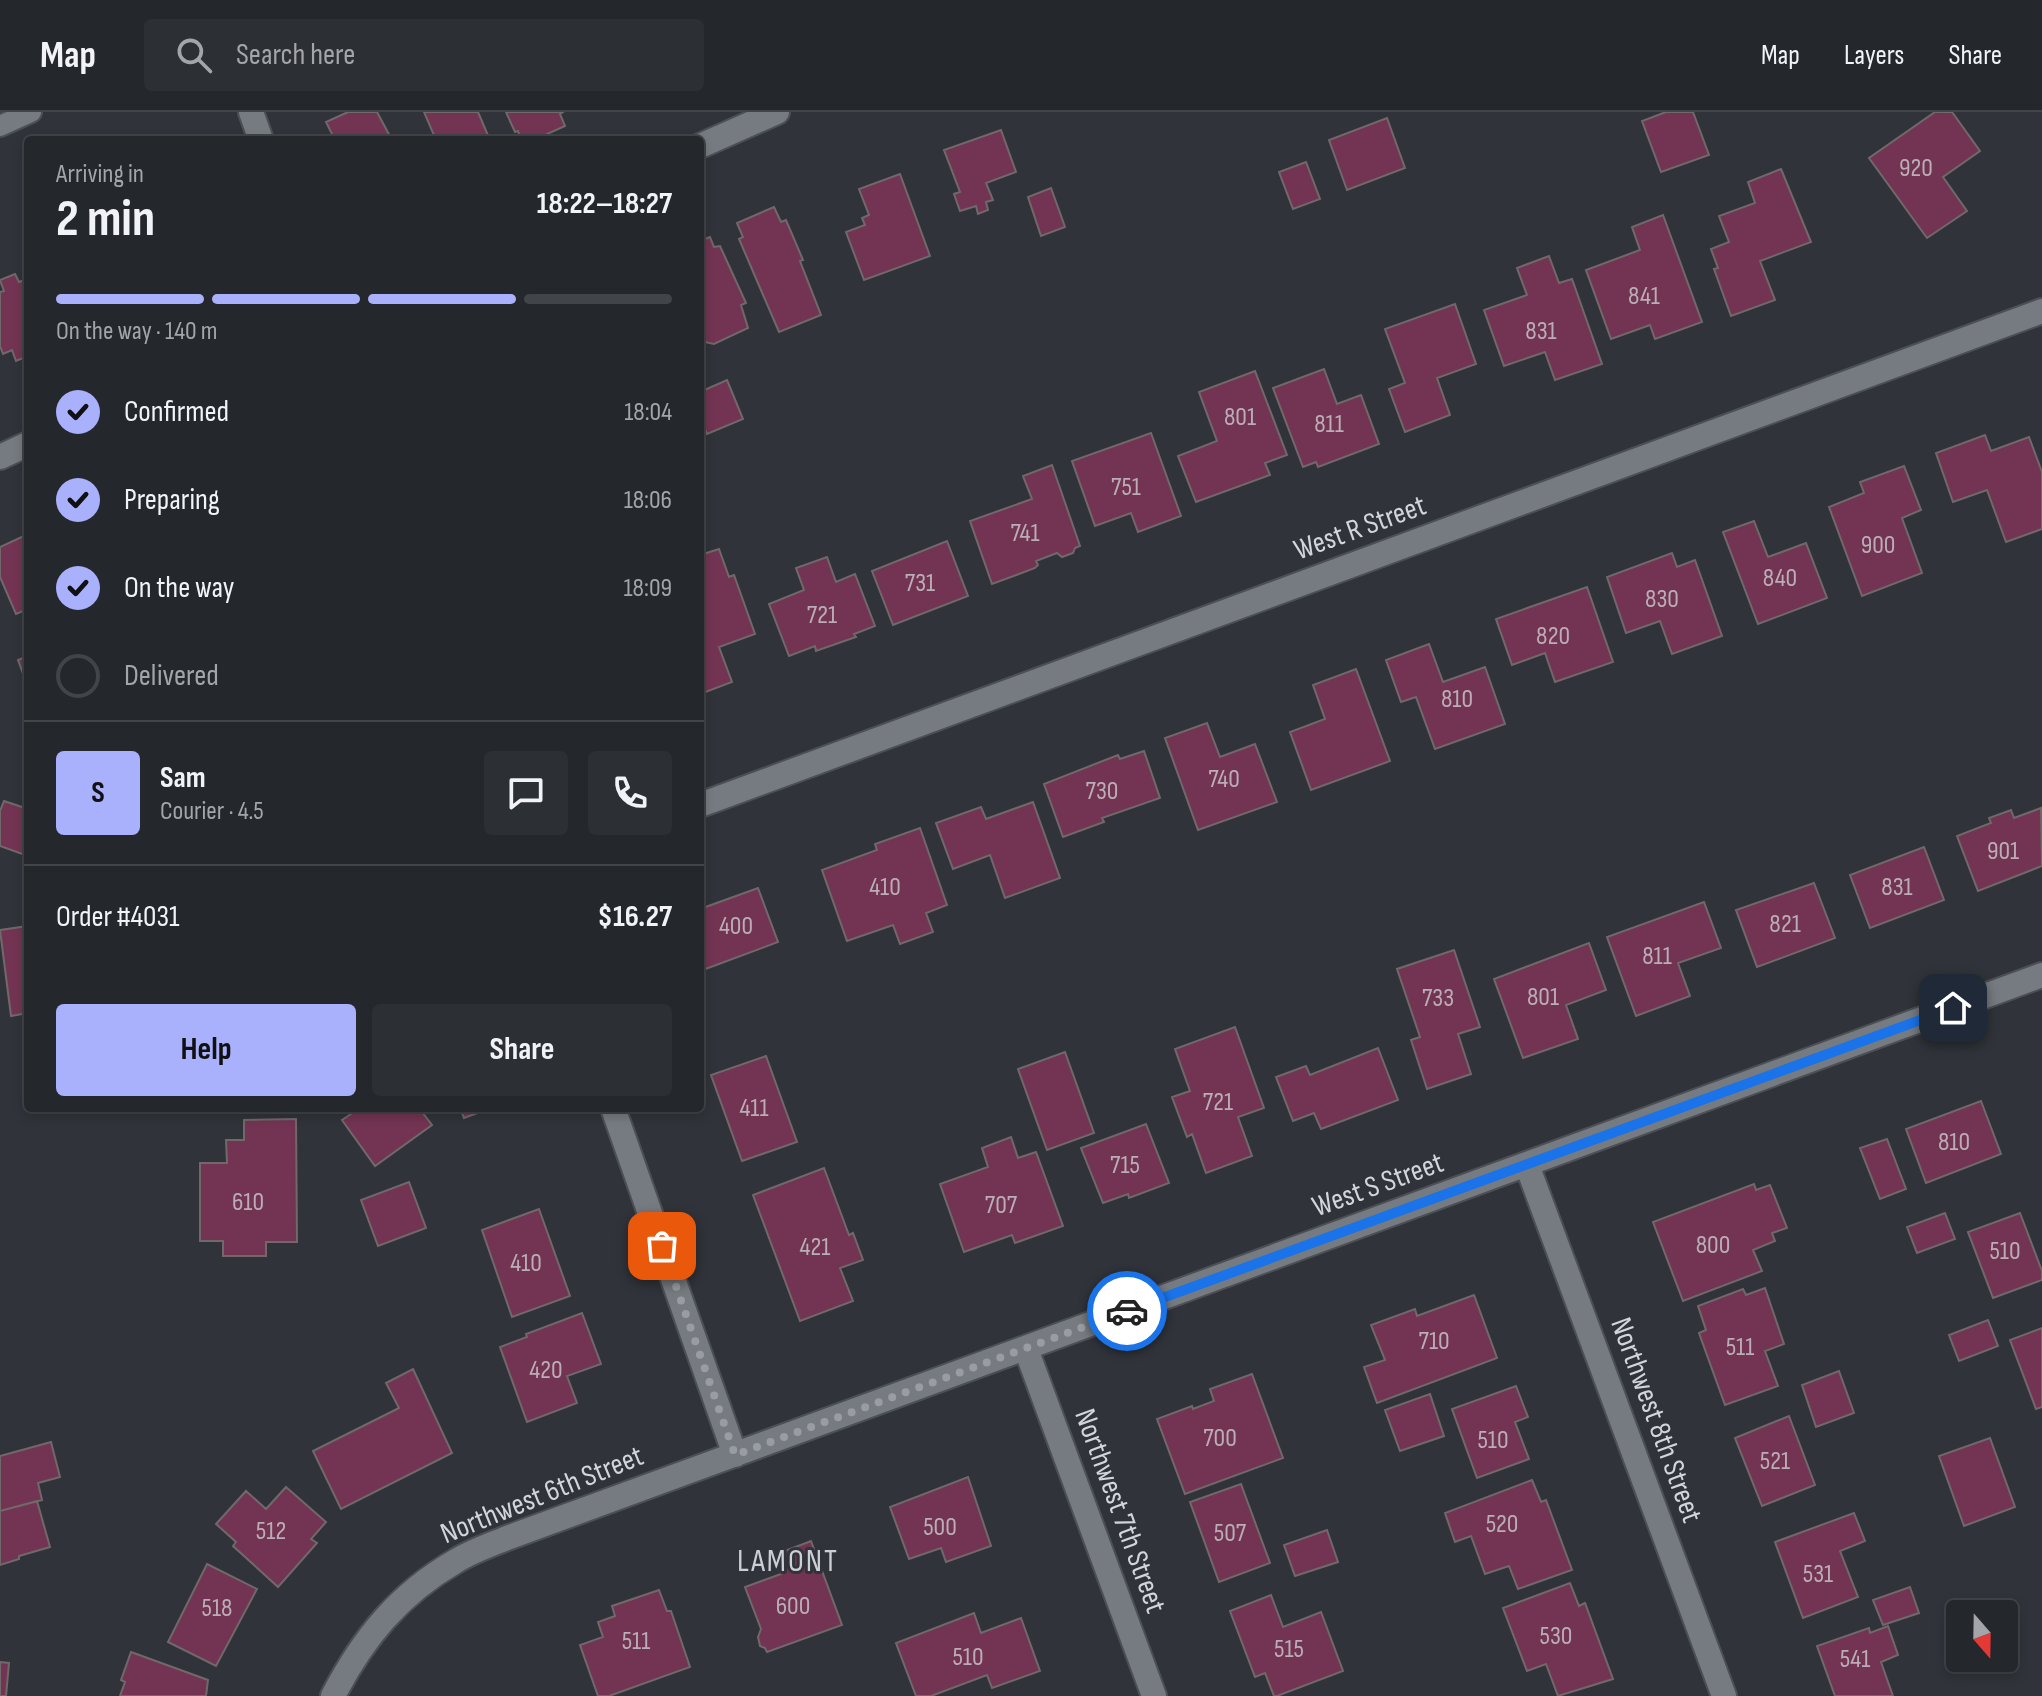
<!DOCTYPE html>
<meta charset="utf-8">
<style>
:root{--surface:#24272c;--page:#2c2f34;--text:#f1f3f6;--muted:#a3a5a9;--line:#414448;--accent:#a9b0fc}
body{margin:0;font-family:"Sofia Sans Condensed",sans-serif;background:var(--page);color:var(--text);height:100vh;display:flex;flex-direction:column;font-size:30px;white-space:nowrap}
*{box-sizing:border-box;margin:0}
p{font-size:26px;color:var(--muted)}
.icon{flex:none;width:44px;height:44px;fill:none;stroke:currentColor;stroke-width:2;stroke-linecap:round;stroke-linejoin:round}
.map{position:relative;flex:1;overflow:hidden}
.panel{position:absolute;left:24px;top:24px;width:680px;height:976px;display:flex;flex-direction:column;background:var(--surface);border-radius:8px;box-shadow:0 4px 12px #0003,0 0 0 2px var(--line)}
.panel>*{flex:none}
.needle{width:52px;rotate:160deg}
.fabs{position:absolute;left:1946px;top:1488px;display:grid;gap:16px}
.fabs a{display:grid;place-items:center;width:72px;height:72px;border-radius:8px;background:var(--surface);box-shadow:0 4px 12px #0003,0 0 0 2px var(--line);font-size:40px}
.pin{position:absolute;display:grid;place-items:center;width:68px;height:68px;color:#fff;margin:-34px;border-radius:16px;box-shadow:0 4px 12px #0006}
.courier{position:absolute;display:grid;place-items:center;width:80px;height:80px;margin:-40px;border:6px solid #1a73e8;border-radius:50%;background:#fff;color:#222;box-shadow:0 2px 10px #0007}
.summary em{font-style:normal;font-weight:700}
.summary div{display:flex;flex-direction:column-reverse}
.summary{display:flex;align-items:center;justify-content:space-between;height:136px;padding:0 32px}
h1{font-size:52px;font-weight:700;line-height:60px}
.bar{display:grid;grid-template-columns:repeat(4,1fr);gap:12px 8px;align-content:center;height:96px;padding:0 32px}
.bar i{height:10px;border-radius:6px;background:var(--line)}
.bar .current{background:var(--accent)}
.bar p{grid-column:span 4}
.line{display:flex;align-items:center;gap:20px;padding:0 32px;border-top:2px solid var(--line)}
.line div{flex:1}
.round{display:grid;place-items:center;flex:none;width:84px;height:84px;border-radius:8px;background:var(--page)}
ol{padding:0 32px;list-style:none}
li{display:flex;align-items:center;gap:24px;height:88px}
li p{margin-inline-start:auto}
li .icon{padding:8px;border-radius:50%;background:var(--accent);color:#111;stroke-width:4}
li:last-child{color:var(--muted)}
li i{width:44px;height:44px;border:4px solid var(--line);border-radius:50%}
.cta{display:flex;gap:16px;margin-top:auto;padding:16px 32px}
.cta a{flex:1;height:92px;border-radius:8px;background:var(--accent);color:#111;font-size:32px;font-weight:700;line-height:92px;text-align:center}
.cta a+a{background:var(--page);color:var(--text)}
header{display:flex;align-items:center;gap:48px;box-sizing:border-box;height:112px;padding:0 40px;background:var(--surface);border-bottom:2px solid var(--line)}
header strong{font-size:38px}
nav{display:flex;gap:44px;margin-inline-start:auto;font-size:28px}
.search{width:560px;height:72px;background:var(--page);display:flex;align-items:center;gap:20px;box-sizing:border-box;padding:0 28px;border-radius:8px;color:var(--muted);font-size:30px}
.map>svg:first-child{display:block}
.building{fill:#723452;stroke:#70686b;stroke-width:2}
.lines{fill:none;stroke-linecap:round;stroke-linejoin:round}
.service-casing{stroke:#4c5055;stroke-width:24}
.minor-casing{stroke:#4c5055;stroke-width:28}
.service{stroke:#767b81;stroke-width:20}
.minor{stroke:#767b81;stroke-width:24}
.done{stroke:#999da1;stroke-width:8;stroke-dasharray:0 14.4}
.route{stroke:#1a73e8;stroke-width:10}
.labels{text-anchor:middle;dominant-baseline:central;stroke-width:6;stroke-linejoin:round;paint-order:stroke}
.number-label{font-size:26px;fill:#baadb7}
.street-label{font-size:30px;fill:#d2d5d9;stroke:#30343a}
.neighbourhood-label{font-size:32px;letter-spacing:2px;fill:#cbd0d7;stroke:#30343a}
</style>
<header>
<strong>Map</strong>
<div class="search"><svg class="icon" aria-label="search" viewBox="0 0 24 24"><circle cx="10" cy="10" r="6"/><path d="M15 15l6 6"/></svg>Search here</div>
<nav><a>Map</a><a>Layers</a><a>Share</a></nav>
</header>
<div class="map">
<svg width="2042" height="1584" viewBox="0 0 2042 1584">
<rect width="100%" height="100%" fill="#30343a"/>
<path class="building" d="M348,0H377L392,28H335L326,10Z
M424,0H478L490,28H436Z
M506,0H563L560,2L565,14L534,28H521L518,19L515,20Z
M1666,0H1693L1709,43L1661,60L1642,9Z
M1935,0H1952L1980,39L1943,65L1967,99L1927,126L1869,46Z
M1387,6L1405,56L1347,78L1329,28Z
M1001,18L1016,60L986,71L993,88L986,90L988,98L978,102L976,94L960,99L954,82L960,80L944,38Z
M1306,50L1320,87L1293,97L1279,60Z
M1781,57L1811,130L1760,149L1775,188L1731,204L1714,157L1718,156L1711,137L1729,130L1719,104L1755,91L1748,70Z
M900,62L930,144L864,168L846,120L865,113L862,106L869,103L859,77Z
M1051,76L1065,115L1041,124L1028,85Z
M774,95L781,110L786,108L803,148L800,149L821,203L779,220L739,127L743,125L737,111Z
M1663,103L1702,210L1655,227L1650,213L1611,227L1586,158L1640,138L1632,115Z
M710,125L714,135L720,134L746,191L741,193L748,216L714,232L700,229V129Z
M1549,144L1559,171L1572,167L1602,252L1555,268L1545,240L1504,254L1484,198L1527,183L1517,156Z
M15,162L19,170L28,167V244L16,249L12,238L3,242L0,234V180L4,179L0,168Z
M1455,192L1476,252L1437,266L1450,303L1405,320L1389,277L1405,271L1385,217Z
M1324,257L1337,292L1361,283L1379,332L1318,355L1316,350L1303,355L1273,276Z
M1255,259L1287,343L1265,351L1270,363L1196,390L1178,344L1217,329L1199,280Z
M727,268L743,307L707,322L700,306V280Z
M1151,321L1181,404L1138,420L1131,401L1095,414L1072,349Z
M1985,323L1991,339L2029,325L2042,360V417L2006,430L1987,378L1953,390L1936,341Z
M1052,353L1080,434L1075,436L1073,441L1062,445L1057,441L1036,449L1038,453L1035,456L992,472L970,409L1032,387L1023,364Z
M1904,354L1921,398L1902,406L1922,461L1862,484L1829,395L1864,381L1860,370Z
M1754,409L1768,445L1806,431L1827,486L1758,512L1723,420Z
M28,422V497L16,502L0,465V435Z
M947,429L968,484L893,513L872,459Z
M719,437L729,465L734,463L755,522L719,535L732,570L700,582V443Z
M1672,441L1677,455L1695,448L1722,524L1672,542L1660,509L1626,521L1607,465Z
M827,445L836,470L855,462L875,514L854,522L856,525L816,539L815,534L789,544L769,492L804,478L796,456Z
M1587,475L1613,550L1555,570L1545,541L1512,553L1496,507Z
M1429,532L1443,570L1485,555L1505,612L1435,637L1416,585L1401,590L1386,548Z
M28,544V575L18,548Z
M1356,557L1390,649L1311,678L1290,620L1325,607L1313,573Z
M1207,611L1220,645L1255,632L1277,690L1198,718L1165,626Z
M1144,639L1160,686L1102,706L1104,710L1063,725L1044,672L1118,643L1120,647Z
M4,689L28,697V744L0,734V699Z
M1033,690L1060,766L1005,786L990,743L953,757L936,711L981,695L986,707Z
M2041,696L2042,754L1978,779L1957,724L1991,711L1989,706L2011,698L2014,706Z
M920,716L947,793L926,801L933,820L900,832L893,813L847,829L822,758L877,738L875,732Z
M1924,735L1944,788L1870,816L1850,763Z
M1814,771L1835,826L1757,855L1736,798Z
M758,776L778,830L700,859V797Z
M1704,790L1721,836L1678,851L1690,884L1636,904L1607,825Z
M28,814V901L11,904L0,818Z
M1589,831L1606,878L1566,893L1578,927L1523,946L1494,867Z
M1454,838L1480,915L1458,922L1471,962L1427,977L1411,928L1420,925L1397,857Z
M1235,915L1264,996L1238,1005L1252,1044L1206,1061L1192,1022L1187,1025L1172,985L1190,979L1175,937Z
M1378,936L1398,988L1321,1017L1314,1001L1293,1009L1276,965L1306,954L1310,963Z
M1065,940L1094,1021L1047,1038L1018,957Z
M766,944L797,1030L742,1049L711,963Z
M1981,989L2001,1042L1926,1071L1906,1017Z
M360,996H419L432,1013L375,1054L342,1008Z
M460,996H491L464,1006Z
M296,1007L297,1130H266V1144H223V1129H200V1051H227L226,1028H244V1008Z
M1146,1012L1169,1071L1129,1086L1128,1082L1103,1091L1081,1036Z
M1011,1025L1018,1046L1036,1040L1063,1114L1015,1131L1012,1123L964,1140L940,1072L988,1055L982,1036Z
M1887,1027L1906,1077L1880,1087L1860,1036Z
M824,1056L849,1123L853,1121L863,1148L840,1156L853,1189L800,1209L753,1083Z
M409,1070L426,1116L378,1134L361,1088Z
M1754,1072L1756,1078L1770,1073L1787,1116L1772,1121L1775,1129L1753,1138L1762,1159L1683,1189L1653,1110Z
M539,1097L570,1184L512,1205L482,1118Z
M1945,1101L1955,1127L1917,1141L1907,1115Z
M2020,1101L2042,1159V1168L1993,1186L1968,1120Z
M1765,1176L1784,1232L1765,1239L1778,1274L1725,1293L1699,1221L1706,1218L1698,1194L1743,1177L1746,1183Z
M1474,1183L1497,1246L1377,1291L1364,1255L1385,1248L1371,1213L1415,1197L1417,1204Z
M582,1201L601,1252L567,1264L577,1291L527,1310L500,1235L527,1225L526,1222Z
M1988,1208L1998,1234L1959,1249L1949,1223Z
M2042,1216V1295L2036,1297L2010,1228Z
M413,1257L452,1341L341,1397L313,1339L399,1296L386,1271Z
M1839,1259L1854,1301L1816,1315L1802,1273Z
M1252,1262L1283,1346L1185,1382L1157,1307L1192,1294L1193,1297L1214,1289L1210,1277Z
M1516,1274L1528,1305L1515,1310L1529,1347L1477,1366L1452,1297Z
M1430,1282L1444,1324L1400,1339L1385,1298Z
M1789,1304L1815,1373L1762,1394L1735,1326Z
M1990,1326L2015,1395L1964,1414L1939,1344Z
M51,1330L60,1365L38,1371L42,1388L0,1399V1344Z
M968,1365L991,1434L946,1450L941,1436L909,1447L890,1395Z
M1532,1368L1541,1390L1546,1388L1572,1458L1518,1477L1509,1454L1485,1462L1471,1424L1455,1430L1445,1401Z
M1241,1372L1270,1451L1219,1470L1190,1390Z
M286,1375L326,1410L311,1427L317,1431L278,1475L233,1434L236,1430L216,1412L246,1379L266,1397Z
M37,1389L50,1435L19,1444V1447L0,1453V1399Z
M1854,1401L1865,1429L1840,1439L1858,1485L1803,1506L1775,1430Z
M1327,1418L1338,1450L1295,1464L1284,1433Z
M811,1429L842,1513L767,1540L765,1536L760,1534L758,1525L761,1517L745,1475L781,1462L774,1443Z
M207,1452L257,1477L216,1554L168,1530Z
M1570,1471L1579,1494L1585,1491L1613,1567L1558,1584L1546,1552L1527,1559L1503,1496Z
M1910,1475L1919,1501L1883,1513L1873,1488Z
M659,1478L667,1499H671L690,1555L609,1584H598L580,1533L603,1525L598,1510L615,1504L612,1494Z
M1271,1483L1283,1515L1321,1500L1343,1559L1277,1584H1274L1265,1561L1255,1565L1230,1499Z
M974,1501L981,1521L1021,1506L1040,1559L992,1576L987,1563L931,1584H916L896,1531Z
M1888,1514L1898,1543L1881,1550L1893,1584H1835L1817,1534L1869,1516L1870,1521Z
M131,1540L208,1568L206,1584H120L125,1570L121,1568Z
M0,1550L9,1551L6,1584H0Z"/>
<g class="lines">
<defs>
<path id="service" d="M0,14L31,0"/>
<path id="minor" d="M251,0L261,28
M700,34L777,0
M0,345L28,332
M700,693L2042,199
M613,996L735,1343
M1527,1053L1724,1584
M1026,1237L1154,1584
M333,1584C363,1526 399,1482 456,1449C472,1439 490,1433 507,1426L2042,863"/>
</defs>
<use href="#service" class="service-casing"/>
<use href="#minor" class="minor-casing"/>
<use href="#service" class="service"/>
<use href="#minor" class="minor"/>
</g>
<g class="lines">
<path class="done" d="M662,1134L735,1343L1127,1199"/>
<path class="route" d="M1127,1199L1953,896"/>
</g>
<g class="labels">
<g class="number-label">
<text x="1916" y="56">920</text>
<text x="1644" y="184">841</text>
<text x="1541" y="219">831</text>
<text x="1240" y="305">801</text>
<text x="1329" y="312">811</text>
<text x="1126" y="375">751</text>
<text x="1025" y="421">741</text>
<text x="1878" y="433">900</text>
<text x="1780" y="466">840</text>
<text x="920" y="471">731</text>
<text x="1662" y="487">830</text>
<text x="822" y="503">721</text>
<text x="1553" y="524">820</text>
<text x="1457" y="587">810</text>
<text x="1224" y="667">740</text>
<text x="1102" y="679">730</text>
<text x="2003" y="739">901</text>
<text x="885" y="775">410</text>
<text x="1897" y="775">831</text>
<text x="1785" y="812">821</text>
<text x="736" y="814">400</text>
<text x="1657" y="844">811</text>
<text x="1543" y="885">801</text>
<text x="1438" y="886">733</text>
<text x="1218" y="990">721</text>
<text x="754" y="996">411</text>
<text x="1954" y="1030">810</text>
<text x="1125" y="1053">715</text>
<text x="248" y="1090">610</text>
<text x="1001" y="1093">707</text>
<text x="1713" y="1133">800</text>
<text x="815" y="1135">421</text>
<text x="2005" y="1139">510</text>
<text x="526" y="1151">410</text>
<text x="1434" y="1229">710</text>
<text x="1740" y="1235">511</text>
<text x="546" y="1258">420</text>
<text x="1220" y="1326">700</text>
<text x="1493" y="1328">510</text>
<text x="1775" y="1349">521</text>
<text x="1502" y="1412">520</text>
<text x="940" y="1415">500</text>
<text x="271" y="1419">512</text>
<text x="1230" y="1421">507</text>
<text x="1818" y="1462">531</text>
<text x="793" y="1494">600</text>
<text x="217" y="1496">518</text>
<text x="1556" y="1524">530</text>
<text x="636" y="1529">511</text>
<text x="1289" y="1537">515</text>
<text x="968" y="1545">510</text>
<text x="1855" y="1547">541</text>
</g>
<g class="street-label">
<text transform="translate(1360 416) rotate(-20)">West R Street</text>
<text transform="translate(1378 1073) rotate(-20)">West S Street</text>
<text transform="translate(1656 1308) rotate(70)">Northwest 8th Street</text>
<text transform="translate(542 1383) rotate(-22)">Northwest 6th Street</text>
<text transform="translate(1120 1399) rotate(70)">Northwest 7th Street</text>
</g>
<g class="neighbourhood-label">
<text x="788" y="1449">LAMONT</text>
</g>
</g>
</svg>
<div class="fabs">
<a><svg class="needle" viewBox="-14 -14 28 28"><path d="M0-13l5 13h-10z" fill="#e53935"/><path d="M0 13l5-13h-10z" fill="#a3a5a9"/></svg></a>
</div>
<div class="pin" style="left:662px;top:1134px;background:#ea580c"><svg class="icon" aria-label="bag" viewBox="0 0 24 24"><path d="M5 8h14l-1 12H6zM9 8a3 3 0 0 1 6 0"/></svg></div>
<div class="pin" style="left:1953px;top:896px;background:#1f2937"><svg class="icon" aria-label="home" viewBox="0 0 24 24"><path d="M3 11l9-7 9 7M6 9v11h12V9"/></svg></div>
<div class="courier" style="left:1127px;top:1199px"><svg class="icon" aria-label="car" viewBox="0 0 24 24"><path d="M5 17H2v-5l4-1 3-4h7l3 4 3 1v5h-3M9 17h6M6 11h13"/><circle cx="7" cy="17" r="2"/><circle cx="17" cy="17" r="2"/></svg></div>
<section class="panel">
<div class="summary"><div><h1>2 min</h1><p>Arriving in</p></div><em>18:22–18:27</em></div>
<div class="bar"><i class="current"></i><i class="current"></i><i class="current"></i><i></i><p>On the way · 140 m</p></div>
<ol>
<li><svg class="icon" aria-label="check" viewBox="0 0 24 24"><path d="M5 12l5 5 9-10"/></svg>Confirmed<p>18:04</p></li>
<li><svg class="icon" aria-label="check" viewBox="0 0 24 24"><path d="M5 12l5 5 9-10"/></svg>Preparing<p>18:06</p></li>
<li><svg class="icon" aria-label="check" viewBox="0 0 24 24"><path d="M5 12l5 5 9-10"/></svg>On the way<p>18:09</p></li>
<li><i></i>Delivered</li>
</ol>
<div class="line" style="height:144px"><b class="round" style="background:var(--accent);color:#111">S</b><div><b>Sam</b><p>Courier · 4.5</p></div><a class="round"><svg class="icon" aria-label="chat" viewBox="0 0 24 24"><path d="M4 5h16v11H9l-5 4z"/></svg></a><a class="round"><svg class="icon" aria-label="phone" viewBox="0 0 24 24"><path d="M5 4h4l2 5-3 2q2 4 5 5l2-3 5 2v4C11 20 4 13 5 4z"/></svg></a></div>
<div class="line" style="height:104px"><div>Order #4031</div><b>$16.27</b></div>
<div class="cta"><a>Help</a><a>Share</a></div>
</section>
</div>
